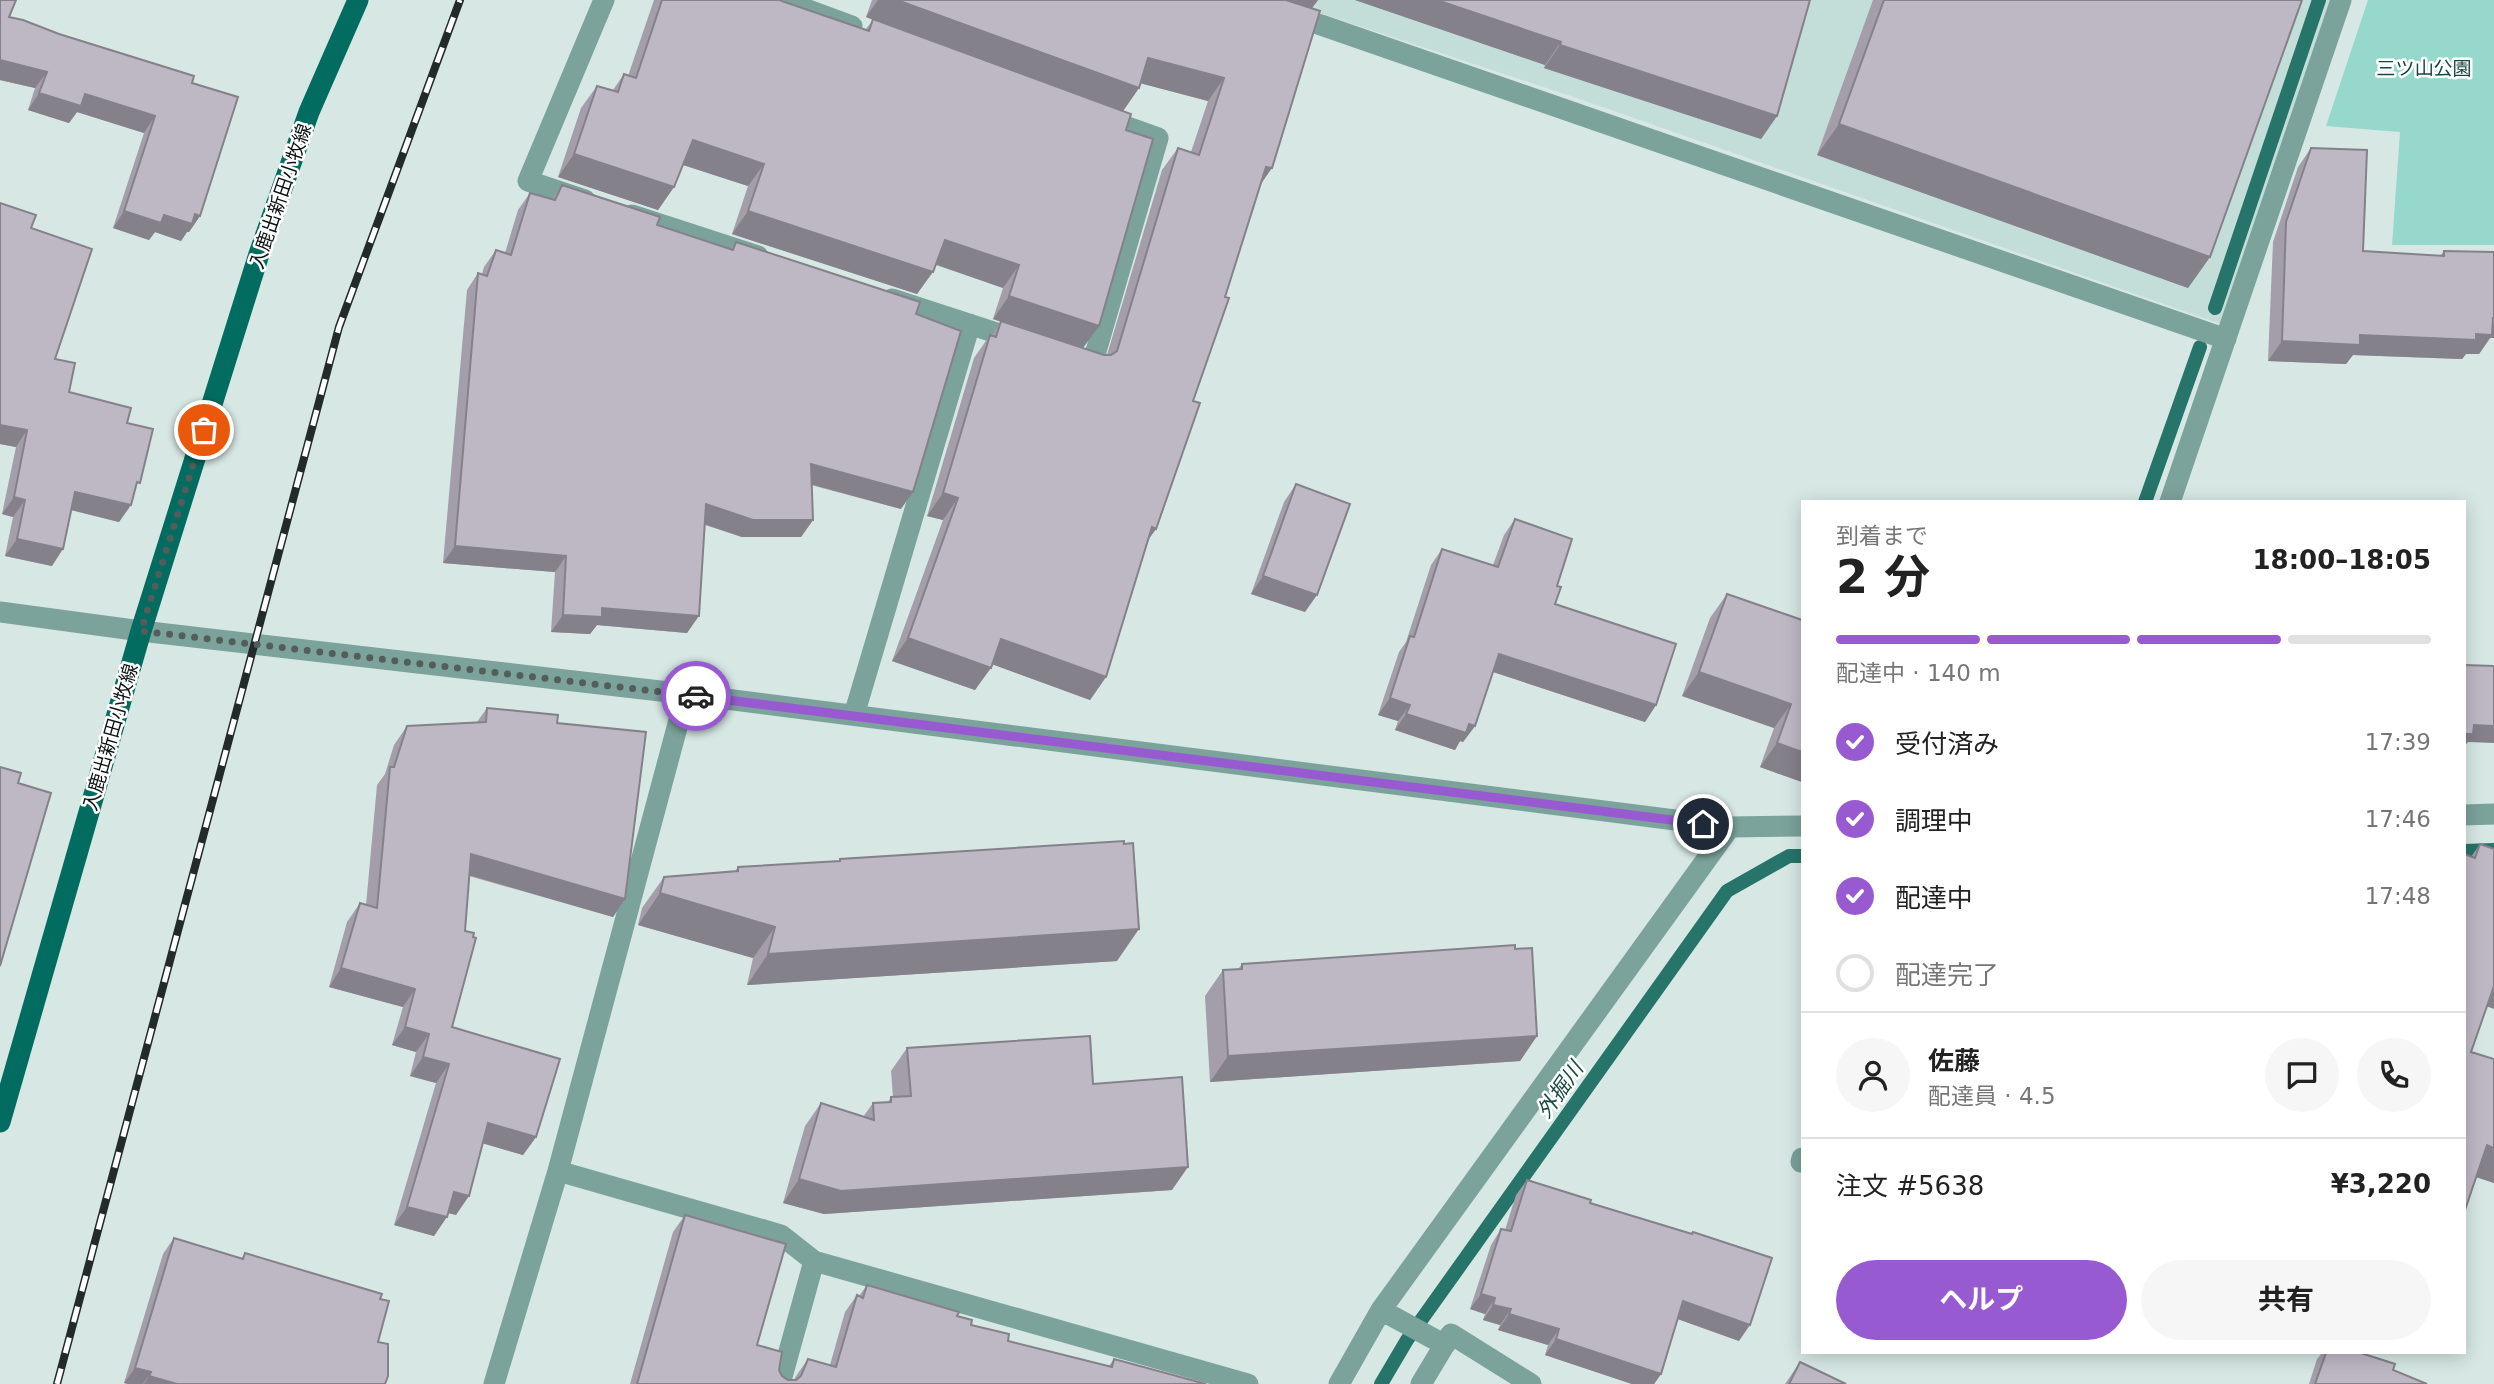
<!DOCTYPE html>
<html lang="ja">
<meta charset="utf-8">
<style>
:root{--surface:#fff;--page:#f6f6f6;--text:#222;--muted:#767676;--line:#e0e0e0;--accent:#975ad0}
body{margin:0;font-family:"DejaVu Sans","Noto Sans JP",sans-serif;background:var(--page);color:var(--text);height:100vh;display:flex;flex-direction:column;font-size:26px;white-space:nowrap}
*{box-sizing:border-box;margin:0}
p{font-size:23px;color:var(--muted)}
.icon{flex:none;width:38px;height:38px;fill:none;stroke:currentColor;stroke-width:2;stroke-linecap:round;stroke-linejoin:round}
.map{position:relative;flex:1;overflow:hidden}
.details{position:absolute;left:1801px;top:500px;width:665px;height:854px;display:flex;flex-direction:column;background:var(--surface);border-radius:0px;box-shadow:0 4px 18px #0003}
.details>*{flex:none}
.pin{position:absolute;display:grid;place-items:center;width:60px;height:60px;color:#fff;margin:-30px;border:4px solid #fff;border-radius:50%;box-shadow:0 2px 7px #0007}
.courier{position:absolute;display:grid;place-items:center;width:70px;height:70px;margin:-35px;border:5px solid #975ad0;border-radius:50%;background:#fff;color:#222;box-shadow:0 2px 9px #0007}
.summary em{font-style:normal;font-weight:700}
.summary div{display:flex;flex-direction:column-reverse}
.summary{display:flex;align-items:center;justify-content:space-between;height:119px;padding:0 35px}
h1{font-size:46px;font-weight:700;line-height:52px}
.bar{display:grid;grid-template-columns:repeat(4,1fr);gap:10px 7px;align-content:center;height:84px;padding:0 35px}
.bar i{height:9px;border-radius:5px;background:var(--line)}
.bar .on{background:var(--accent)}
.bar p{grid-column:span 4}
.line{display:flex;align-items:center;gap:18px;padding:0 35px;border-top:2px solid var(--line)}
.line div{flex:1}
.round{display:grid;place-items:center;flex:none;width:74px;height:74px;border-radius:37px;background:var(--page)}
ol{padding:0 35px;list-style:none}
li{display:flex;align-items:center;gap:21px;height:77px}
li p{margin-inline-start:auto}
li .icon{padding:7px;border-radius:50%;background:var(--accent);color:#fff;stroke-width:4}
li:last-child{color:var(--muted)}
li i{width:38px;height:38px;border:4px solid var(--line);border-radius:50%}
.cta{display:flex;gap:14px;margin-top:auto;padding:14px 35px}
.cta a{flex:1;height:80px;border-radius:42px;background:var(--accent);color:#fff;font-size:28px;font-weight:700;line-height:80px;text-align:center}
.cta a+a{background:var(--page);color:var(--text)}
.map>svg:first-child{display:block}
.built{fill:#c3ddd8}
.green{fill:#96d8cc}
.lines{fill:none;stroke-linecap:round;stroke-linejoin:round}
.stream{stroke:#26746a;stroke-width:14}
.minor{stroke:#7ba29b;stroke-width:21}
.major{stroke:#036c61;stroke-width:21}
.rail-casing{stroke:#232b2a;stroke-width:8}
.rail{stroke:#fff;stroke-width:5;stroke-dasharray:16;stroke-linecap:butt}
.wall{fill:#a39ea9;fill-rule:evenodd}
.shaded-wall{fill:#85818a}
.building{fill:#beb8c5;stroke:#85818a;stroke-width:2}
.done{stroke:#535d5b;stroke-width:7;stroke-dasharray:0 12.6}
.route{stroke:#975ad0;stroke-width:9}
.labels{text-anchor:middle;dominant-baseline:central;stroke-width:5;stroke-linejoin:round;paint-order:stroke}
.park-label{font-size:19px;fill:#184740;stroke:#fff}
.street-label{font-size:19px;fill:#0c1211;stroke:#fff}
.water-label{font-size:21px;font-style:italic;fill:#194841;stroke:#fff}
</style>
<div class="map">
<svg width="2494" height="1384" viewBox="0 0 2494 1384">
<rect width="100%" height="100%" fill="#d6e7e4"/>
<path class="built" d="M1260,0H2331L2221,324L1577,98L1317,12Z"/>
<path class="green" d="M2368,0H2494V245H2392L2400,132L2326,126Z"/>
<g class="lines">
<path class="stream" d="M2215,308L2319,0
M2145,502L2200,347
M2464,851L2494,850
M1381,1384L1407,1340L1727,891L1789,856H1802"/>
<path class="minor" d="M781,0L852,26
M1242,0L1321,25L2226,339
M585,200L528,181L604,0
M632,215L758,256
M892,299L1021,341
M1078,360L1092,365L1158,138L1102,118
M2170,502L2341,0
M0,612L141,631L686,694L1730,827L1802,826
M854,715L970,324
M2464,815L2494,814
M1801,1162L1802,1158
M558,1171L781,1235L814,1261L1248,1384
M1381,1310L1445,1345
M494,1384L558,1171L686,694
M780,1384L814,1261
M1339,1384L1381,1310L1730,827
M1421,1384L1451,1334L1531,1384"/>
<path class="major" d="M0,1122L141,631L259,254L309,112L358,0"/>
<defs>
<path id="rail" d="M57,1384L339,327L460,0"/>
</defs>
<use href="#rail" class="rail-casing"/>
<use href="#rail" class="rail"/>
</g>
<path class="wall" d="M0,0L9,17L59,34L192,83L200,216L189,232H187L181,241L155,232L149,240L113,228L144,133L77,112L69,123L28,110L35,88L0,80Z
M654,0H779L865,30L873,20L866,17L872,0H1318L1312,8L1260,185L1193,401L1156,529L1148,540L1106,677L1090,700L992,664L975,690L892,661L943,520L927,516L974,358L990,335L991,336L1001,322L993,319L1003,288L936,265L917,294L732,234L748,186L683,165L674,187L658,210L558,177L581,108L597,86L613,90L624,74L628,76ZM1140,83L1208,101L1191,152L1178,148L1162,170L1107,355H1104L1083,348L1126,130L1123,111L1139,88Z
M1355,0H1810L1777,116L1761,139L1544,68L1545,65Z
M1873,0H2302L2210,257L2188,288L1817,155Z
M2311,148L2363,251L2440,256L2444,251L2490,338L2479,354H2466L2462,359L2353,355L2346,364L2268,361L2273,242L2298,167Z
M562,185L657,225L731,249L736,242L916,314L901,509L811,485L813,520L801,537H742L705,525L687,633L597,625L590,634L551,632L555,572L443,563L467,290L478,273L482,274L484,267L496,250L505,253L518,210L530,193L552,199Z
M0,203L31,228L55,359L69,392L127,423L135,490L131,505L119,522L71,510L52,566L5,556L13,517L2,514L16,447L0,444Z
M1296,484L1305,612L1251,594L1284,502Z
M1515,519L1557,586L1555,604L1656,705L1645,722L1493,672L1475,726L1463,742L1460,741L1455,750L1395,730L1398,721L1378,715L1399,652L1406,642L1431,565L1442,549L1493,565L1504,535Z
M1727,594L1802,620V782L1760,767L1774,728L1682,696L1710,618Z
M487,708L557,723L625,899L613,917L469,876L452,1027L536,1137L523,1155L482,1143L456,1215L448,1213L434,1236L394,1225L436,1083L410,1076L416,1052L392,1045L403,1007L329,987L347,922L360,903L366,905L377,785L385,774L394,745L407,726L477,722Z
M2480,844L2487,1006L2471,1052L2494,1059V1183L2476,1177L2464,1213L2471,857Z
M840,859L1117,961L747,985L753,958L638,925L642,908L664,877L735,871L738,867L839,861Z
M1242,964L1537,1036L1520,1061L1210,1082L1205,996L1223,970L1238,969Z
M907,1048L1093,1084L1172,1190L824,1214L783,1203L805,1126L821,1103L863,1117L873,1103L888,1102L891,1097H893L891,1071Z
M1527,1180L1590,1203L1739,1341L1678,1319L1661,1374L1654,1384H1632L1545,1355L1548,1345L1498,1330L1500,1325L1483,1320L1485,1314L1470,1309L1491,1245L1501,1229L1505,1230L1516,1195Z
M685,1215L757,1345L779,1370L782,1376L788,1380H794L796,1376L808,1359L830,1365L845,1312L857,1295L859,1296L867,1285L957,1316L971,1325L1008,1341L1109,1366L1114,1359L1206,1384H630L673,1232Z
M174,1238L242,1258L245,1253L380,1299L378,1342L385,1384H128L124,1383L163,1254Z
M2322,1353H2361L2393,1370L2427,1384H2309L2317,1359Z
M1800,1362L1846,1384H1785Z"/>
<path class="shaded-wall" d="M878,0H897L1139,88L1123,111L866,17Z
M1285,0H1318L1312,8Z
M1355,0H1437L1561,42L1545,65Z
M1560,45L1777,116L1761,139L1544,68Z
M1148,58L1224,78L1208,101L1132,81Z
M0,60L47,72L35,88L0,80Z
M39,93L85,94L155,116L144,133L77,112L69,123L28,110Z
M1839,124L2210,257L2188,288L1817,155Z
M693,140L764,164L748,186L677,163Z
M574,154L674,187L658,210L558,177Z
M1266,167L1272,168L1256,191Z
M124,211L195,214L200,216L189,232H187L181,241L155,232L149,240L113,228Z
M748,211L933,272L917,294L732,234Z
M945,240L1019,265L1003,288L929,262Z
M1009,296L1099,326L1083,348L993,319Z
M2494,318V338H2490L2479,354H2466L2462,359L2353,355L2346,364L2268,361L2282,341L2360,335Z
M0,425L27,430L16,447L0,444Z
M811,464L913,492L901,509L799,481Z
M75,492L131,505L119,522L63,508Z
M943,493L958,498L943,520L927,516Z
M14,497L25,500L13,517L2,514Z
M706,504L813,520L801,537H742L695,521Z
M1152,527L1156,529L1140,551Z
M17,539L63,549L52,566L5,556Z
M455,546L566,556L555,572L443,563Z
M1263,576L1317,595L1305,612L1251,594Z
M602,608L699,616L687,633L597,625L590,634L551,632L563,615Z
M908,638L991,668L975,690L892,661Z
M1001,639L1106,677L1090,700L986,662Z
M1499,654L1656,705L1645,722L1487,670Z
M1699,672L1791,704L1774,728L1682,696Z
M1390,698L1410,705L1398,721L1378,715Z
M1406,714L1469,724L1475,726L1463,742L1460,741L1455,750L1395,730Z
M2474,725L2494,726V743L2468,742L2464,747V734Z
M1777,743L1802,752V782L1760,767Z
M471,854L625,899L613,917L458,872Z
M660,893L775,927L753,958L638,925Z
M1139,929L1117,961L747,985L768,954Z
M341,968L415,989L403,1007L329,987Z
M2494,980V1009L2478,1003Z
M405,1027L429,1034L416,1052L392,1045Z
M1537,1036L1520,1061L1210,1082L1228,1056Z
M423,1057L449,1064L436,1083L410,1076Z
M488,1123L536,1137L523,1155L475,1141Z
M2487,1145L2494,1148V1183L2467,1174Z
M1188,1167L1172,1190L824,1214L783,1203L799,1179Z
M454,1192L469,1196L456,1215L441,1211Z
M407,1207L447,1217L434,1236L394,1225Z
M1481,1294L1495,1298L1485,1314L1470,1309Z
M1683,1301L1750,1325L1739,1341L1672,1317Z
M1493,1305L1511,1309L1500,1325L1483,1320Z
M1509,1314L1559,1329L1548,1345L1498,1330Z
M1556,1339L1661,1374L1654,1384H1632L1545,1355Z
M135,1368L151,1372L143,1384H128L124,1383Z
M149,1376L177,1384H144Z"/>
<path class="building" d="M0,0H16L9,17L23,20L59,34L194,76L192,83L238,97L200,216L195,214L192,224L164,215L161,223L124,211L155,116L85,94L81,106L39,93L47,72L0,60Z
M662,0H779L869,31L873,19L1131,114L1126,130L1153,139L1099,326L1009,296L1019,265L945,240L933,272L748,211L764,164L693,140L674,187L574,154L597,86L618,92L624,74L636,78Z
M897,0H1286L1320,11L1272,168L1266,167L1225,297L1229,298L1193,401L1200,403L1156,529L1152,527L1106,677L1001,639L991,668L908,638L958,498L943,493L990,335L996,337L1001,321L1104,355H1111L1117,351L1178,148L1199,155L1224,78L1148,58L1139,88Z
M1437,0H1810L1777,116L1560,45L1561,42Z
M1884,0H2302L2210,257L1839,124Z
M2311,148L2367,150L2363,251L2444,256V251L2494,252V318H2493L2492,335L2476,334V340L2360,335V345L2282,341L2286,222Z
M562,185L660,217L657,225L733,250L736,242L920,302L916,314L961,331L913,492L811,464L813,520H753L706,504L699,616L602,608V617L563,615L566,556L455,546L478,273L487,276L496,250L511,255L530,193L555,200Z
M0,203L36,215L31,228L92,249L55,359L75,363L69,392L131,408L127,423L153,429L140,483L137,482L131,505L75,492L63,549L17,539L25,500L14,497L27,430L0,425Z
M1296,484L1350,504L1317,595L1263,576Z
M1515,519L1572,539L1557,586L1561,587L1555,604L1676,644L1656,705L1499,654L1475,726L1469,724L1466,733L1406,714L1410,705L1390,698L1410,636L1414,637L1442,549L1498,567Z
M1727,594L1802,620V752L1777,743L1791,704L1699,672Z
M2464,665L2494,666V726L2474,725L2473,734H2464Z
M487,708L558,715L557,723L646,732L625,899L471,854L465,931L474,933L473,937L476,938L452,1027L560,1059L536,1137L488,1123L469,1196L454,1192L447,1217L407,1207L449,1064L423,1057L429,1034L405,1027L415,989L341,968L360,903L377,908L390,767H394L407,726L486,722Z
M0,767L21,773L18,783L51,793L0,966Z
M1124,841V844L1133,843L1139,929L768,954L775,927L660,893L664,877L738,871V867L840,861V859Z
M2480,844L2494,849V986L2471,1052L2494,1059V1148L2487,1145L2464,1213V854L2475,858Z
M1515,945V949L1532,948L1537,1036L1228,1056L1223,970L1242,969V964Z
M1090,1036L1093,1084L1182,1077L1188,1167L841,1191L799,1179L821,1103L874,1120L873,1103L891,1102V1097L911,1096L907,1048Z
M1527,1180L1591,1200L1590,1203L1692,1234L1693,1232L1772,1258L1750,1325L1683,1301L1661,1374L1556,1339L1559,1329L1509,1314L1511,1309L1493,1305L1495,1298L1481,1294L1501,1229L1511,1231Z
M685,1215L786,1244L757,1345L782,1352L779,1370L782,1376L788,1380H796L801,1376L808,1359L836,1367L857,1295L863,1298L867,1285L959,1312L957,1316L972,1320L971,1325L1009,1334L1008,1341L1112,1367L1114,1359L1206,1384H637Z
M174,1238L243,1259L245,1253L382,1294L380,1299L389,1301L378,1342L388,1344V1376L385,1384H177L149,1376L151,1372L135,1368Z
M2326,1353H2361L2395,1364L2393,1370L2427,1384H2315Z
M1800,1362L1846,1384H1789Z"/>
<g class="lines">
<path class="done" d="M204,430L141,631L696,696"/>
<path class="route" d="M696,696L1703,824"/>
</g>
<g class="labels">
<g class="park-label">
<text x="2424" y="68">三ツ山公園</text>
</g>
<g class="street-label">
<text transform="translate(280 196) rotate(-71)">入鹿出新田小牧線</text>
<text transform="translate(110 737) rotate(-74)">入鹿出新田小牧線</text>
</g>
<g class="water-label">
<text transform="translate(1560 1090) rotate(-55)">外掘川</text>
</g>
</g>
</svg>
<div class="pin" style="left:204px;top:430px;background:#ea580c"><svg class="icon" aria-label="bag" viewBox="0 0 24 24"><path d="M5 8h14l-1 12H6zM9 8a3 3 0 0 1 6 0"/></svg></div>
<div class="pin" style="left:1703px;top:824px;background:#1f2937"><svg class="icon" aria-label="home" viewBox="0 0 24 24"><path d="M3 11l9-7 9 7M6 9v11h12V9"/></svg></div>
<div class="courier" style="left:696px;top:696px"><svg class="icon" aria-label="car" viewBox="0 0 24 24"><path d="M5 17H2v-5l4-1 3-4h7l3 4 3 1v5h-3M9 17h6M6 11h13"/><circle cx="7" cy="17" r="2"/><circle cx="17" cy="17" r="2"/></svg></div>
<section class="details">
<div class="summary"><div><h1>2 分</h1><p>到着まで</p></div><em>18:00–18:05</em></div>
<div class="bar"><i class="on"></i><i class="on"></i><i class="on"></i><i></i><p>配達中 · 140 m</p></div>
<ol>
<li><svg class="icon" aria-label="check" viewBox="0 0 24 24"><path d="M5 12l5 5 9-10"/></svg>受付済み<p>17:39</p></li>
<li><svg class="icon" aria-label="check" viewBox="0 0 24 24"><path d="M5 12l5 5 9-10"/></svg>調理中<p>17:46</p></li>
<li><svg class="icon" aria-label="check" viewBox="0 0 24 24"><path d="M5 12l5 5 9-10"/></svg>配達中<p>17:48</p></li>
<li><i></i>配達完了</li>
</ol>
<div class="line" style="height:126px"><a class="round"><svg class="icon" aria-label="person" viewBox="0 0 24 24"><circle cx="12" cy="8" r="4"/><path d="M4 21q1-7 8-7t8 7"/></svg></a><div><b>佐藤</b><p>配達員 · 4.5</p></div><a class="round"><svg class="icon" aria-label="chat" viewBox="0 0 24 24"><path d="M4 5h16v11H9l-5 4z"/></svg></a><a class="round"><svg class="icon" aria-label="phone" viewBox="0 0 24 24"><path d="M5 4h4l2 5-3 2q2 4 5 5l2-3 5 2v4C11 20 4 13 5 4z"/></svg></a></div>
<div class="line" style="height:91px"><div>注文 #5638</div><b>¥3,220</b></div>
<div class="cta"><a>ヘルプ</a><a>共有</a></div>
</section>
</div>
